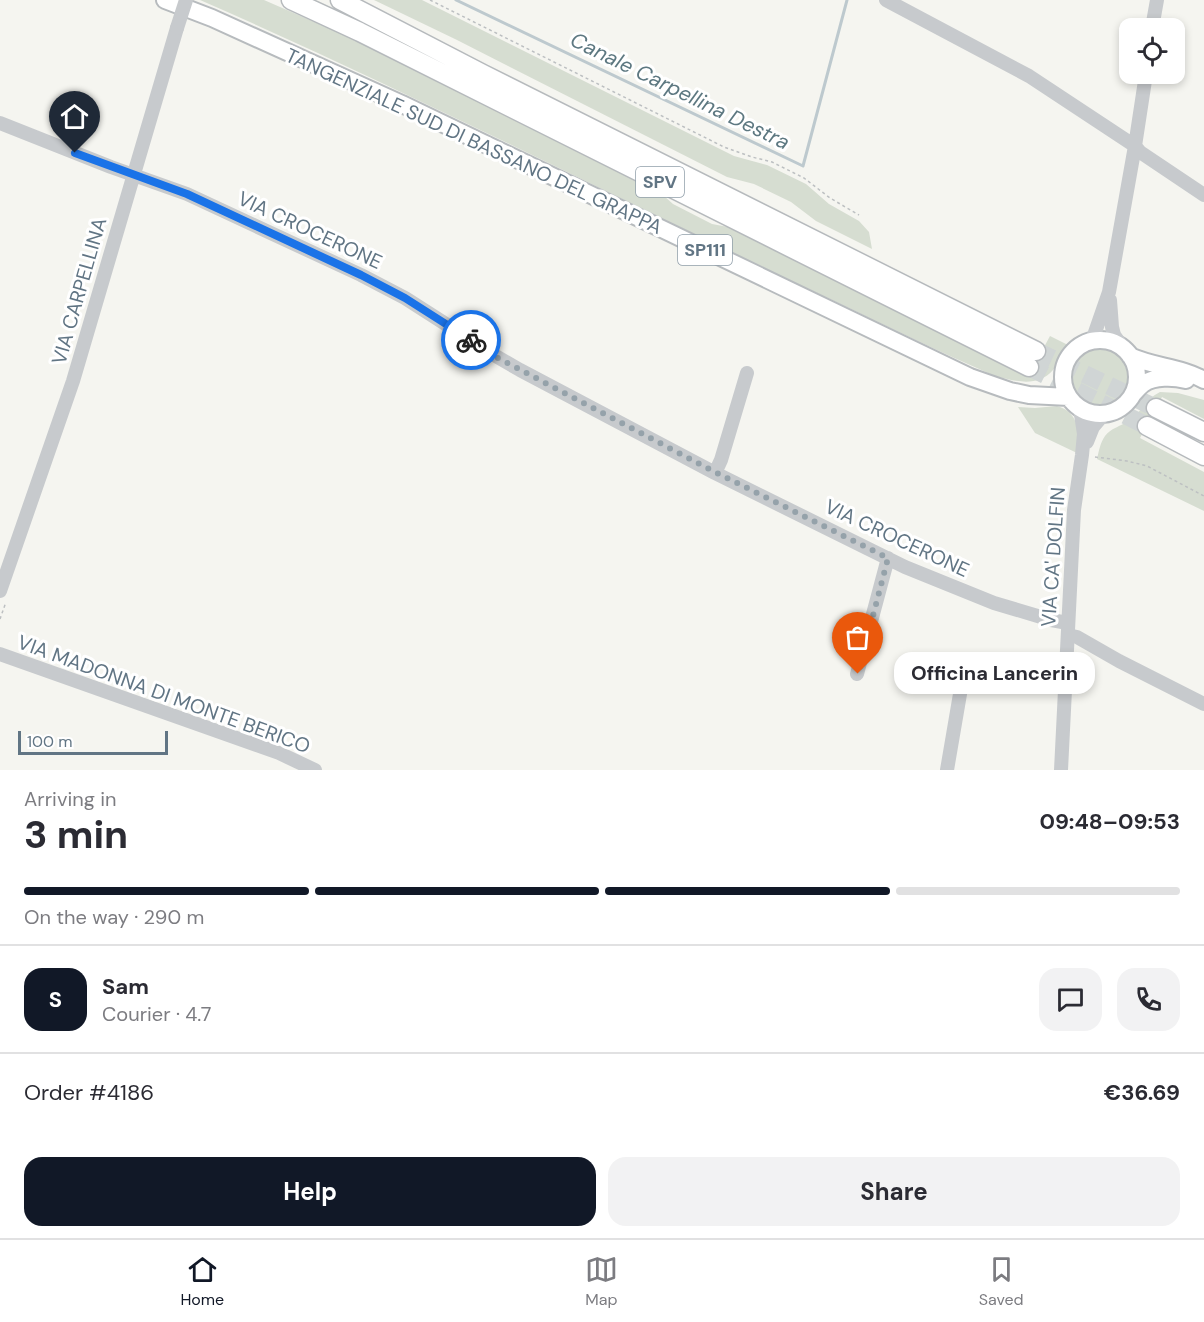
<!DOCTYPE html>
<meta charset="utf-8">
<style>
:root{--surface:#fff;--page:#f2f2f3;--text:#2b2b33;--muted:#7c7c81;--line:#e1e1e2;--accent:#111827}
body{margin:0;font-family:"DM Sans",sans-serif;background:var(--page);color:var(--text);height:100vh;display:flex;flex-direction:column;font-size:22px;white-space:nowrap}
*{box-sizing:border-box;margin:0}
p{font-size:20px;color:var(--muted)}
.icon{flex:none;width:33px;height:33px;fill:none;stroke:currentColor;stroke-width:2;stroke-linecap:round;stroke-linejoin:round}
.map{position:relative;height:770px;overflow:hidden}
.details{display:flex;flex-direction:column;background:var(--surface);flex:1}
.details>*{flex:none}
.fabs{position:absolute;left:1119px;top:18px;display:grid;gap:12px}
.fabs a{display:grid;place-items:center;width:66px;height:66px;border-radius:12px;background:var(--surface);box-shadow:0 3px 9px #0003;font-size:30px}
.scale{position:absolute;left:18px;bottom:15px;width:150px;box-sizing:border-box;padding-left:6px;border:3px solid #617584;border-top:0;font-size:16px;line-height:21px;white-space:nowrap;color:#617584;-webkit-text-stroke:4px #fff;paint-order:stroke}
.pin{position:absolute;display:grid;place-items:center;width:51px;height:51px;color:#fff;margin:-62px -26px;border-radius:50% 50% 50% 0;rotate:-45deg;box-shadow:0 0 6px #0007}
.pin .icon{rotate:45deg}
.courier{position:absolute;display:grid;place-items:center;width:60px;height:60px;margin:-30px;border:4px solid #1a73e8;border-radius:50%;background:#fff;color:#222;box-shadow:0 2px 8px #0007}
.bubble{position:absolute;height:42px;border-radius:18px;background:var(--surface);box-shadow:0 3px 9px #0003;font-size:20px;font-weight:700;line-height:42px;text-align:center}
.head em{font-style:normal;font-weight:700}
.head div{display:flex;flex-direction:column-reverse}
.head{display:flex;align-items:center;justify-content:space-between;height:102px;padding:0 24px}
h1{font-size:39px;font-weight:700;line-height:45px}
.bar{display:grid;grid-template-columns:repeat(4,1fr);gap:9px 6px;align-content:center;height:72px;padding:0 24px}
.bar i{height:8px;border-radius:4px;background:var(--line)}
.bar .active{background:var(--accent)}
.bar p{grid-column:span 4}
.line{display:flex;align-items:center;gap:15px;padding:0 24px;border-top:2px solid var(--line)}
.line div{flex:1}
.round{display:grid;place-items:center;flex:none;width:63px;height:63px;border-radius:18px;background:var(--page)}
.cta{display:flex;gap:12px;margin-top:auto;padding:12px 24px}
.cta a{flex:1;height:69px;border-radius:18px;background:var(--accent);color:#fff;font-size:24px;font-weight:700;line-height:69px;text-align:center}
.cta a+a{background:var(--page);color:var(--text)}
.menu{display:flex;justify-content:space-around;align-items:center;height:84px;border-top:2px solid var(--line);background:var(--surface);font-size:16px;color:var(--muted)}
.menu a{display:grid;justify-items:center;gap:3px}
.menu .active{color:var(--accent)}
.map>svg:first-child{display:block}
.green{fill:#d6ddd1}
.lines{fill:none;stroke-linecap:round;stroke-linejoin:round}
.stream{stroke:#bdc9ce;stroke-width:3}
.highway-tunnel{stroke:#d0d5d5;stroke-width:18;stroke-dasharray:18 9;stroke-linecap:butt}
.major-casing{stroke:#b7bbbe;stroke-width:20}
.highway-casing{stroke:#b6babd;stroke-width:21}
.path{stroke:#bdc0c2;stroke-width:1.5;stroke-dasharray:3 3;stroke-linecap:butt}
.minor{stroke:#c7cacd;stroke-width:14}
.major{stroke:#fff;stroke-width:16}
.highway{stroke:#fff;stroke-width:18}
.minor-bridge{stroke:#c7cacd;stroke-width:14}
.done{stroke:#95a2aa;stroke-width:6;stroke-dasharray:0 10.8}
.route{stroke:#1a73e8;stroke-width:8}
.labels{text-anchor:middle;dominant-baseline:central;stroke-width:6;stroke-linejoin:round;paint-order:stroke}
.shield{fill:#fff;stroke:#909ea9;stroke-width:1.5}
.shield-label{font-size:18px;font-weight:bold;fill:#617584}
.street-label{font-size:20px;fill:#617584;stroke:#fff}
.water-label{font-size:21px;font-style:italic;fill:#5d7881;stroke:#fff}
</style>
<div class="map">
<svg width="1204" height="770" viewBox="0 0 1204 770">
<rect width="100%" height="100%" fill="#f5f5f0"/>
<path class="green" d="M200,0H264L374,48L654,187L673,204L712,224L739,229L1029,375L1050,336L1068,345C1063,353 1059,362 1053,370C1038,388 1014,381 995,376C939,352 885,325 830,299C620,200 413,93 200,0Z
M374,0H422L734,156L767,165L806,184L829,204L859,221L869,232L872,249L816,221L791,202L754,184L727,177L457,40Z
M1072 377a29 29 0 1 1 58 0a29 29 0 1 1-58 0Z
M1160,392L1178,393L1204,400V419L1162,397L1140,438L1204,472V511L1097,459C1099,451 1100,443 1105,436C1111,428 1121,426 1129,421C1141,413 1145,399 1160,392Z
M1057,406C1080,413 1079,432 1077,453L1035,433L1018,407L1035,408Z"/>
<g class="lines">
<path class="stream" d="M456,0L803,166L847,0"/>
<path class="highway-tunnel" d="M1036,351L1156,408
M1029,367L1147,426"/>
<defs>
<path id="major" d="M165,0L212,18L402,104L970,377L1010,391L1029,395L1069,397
M1063 377a37 37 0 1 1 74 0a37 37 0 1 1-74 0Z
M1130,356C1154,367 1181,367 1204,380
M1133,394C1136,391 1140,386 1143,384C1154,376 1174,377 1186,380"/>
<path id="highway" d="M291,0L360,32L1029,367
M340,0L483,74L1036,351
M1156,408L1204,432
M1147,426L1204,456"/>
</defs>
<use href="#major" class="major-casing"/>
<use href="#highway" class="highway-casing"/>
<path class="path" d="M430,0L724,147L752,157L772,162L804,178L830,198L859,215
M1114,420L1123,416L1133,408
M1095,457L1127,461L1147,466L1204,496
M0,619L6,602"/>
<path class="minor" d="M886,0L1029,76L1135,146L1140,152L1204,195
M1152,28L1157,0
M0,123L111,167L187,194L361,275L405,298L494,355L520,370L715,473L905,567L994,603L1051,620L1068,623
M1110,300L1112,327L1114,335L1123,348
M1092,341L1109,292L1135,146L1146,74
M1087,442L1093,427L1104,414
M715,473L721,460L747,373
M0,591L73,381L177,28
M1068,635L1077,637L1119,661L1204,704
M0,654L279,753L315,770
M857,674L888,558
M947,770L966,659
M1061,770L1074,510L1082,455L1084,434L1080,408"/>
<use href="#major" class="major"/>
<use href="#highway" class="highway"/>
<path class="minor-bridge" d="M177,28L186,0"/>
</g>
<g class="lines">
<path class="done" d="M471,340L494,356L715,472L888,558L858,674"/>
<path class="route" d="M75,153L187,194L361,275L405,298L471,340"/>
</g>
<g class="labels">
<g class="shield">
<rect x="636" y="167" width="48" height="30" rx="4.5"/>
<rect x="678" y="235" width="54" height="30" rx="4.5"/>
</g>
<g class="shield-label">
<text x="660" y="182">SPV</text>
<text x="705" y="250">SP111</text>
</g>
<g class="street-label">
<text transform="translate(474 141) rotate(25)">TANGENZIALE SUD DI BASSANO DEL GRAPPA</text>
<text transform="translate(310 230) rotate(25)">VIA CROCERONE</text>
<text transform="translate(79 291) rotate(-74)">VIA CARPELLINA</text>
<text transform="translate(897 538) rotate(25)">VIA CROCERONE</text>
<text transform="translate(1053 557) rotate(-86)">VIA CA' DOLFIN</text>
<text transform="translate(164 694) rotate(20)">VIA MADONNA DI MONTE BERICO</text>
</g>
<g class="water-label">
<text transform="translate(680 91) rotate(26)">Canale Carpellina Destra</text>
</g>
</g>
</svg>
<div class="fabs">
<a><svg class="icon" aria-label="locate" viewBox="0 0 24 24"><circle cx="12" cy="12" r="6"/><path d="M12 2v4M12 18v4M2 12h4M18 12h4"/></svg></a>
</div>
<div class="scale">100 m</div>
<div class="pin" style="left:858px;top:674px;background:#ea580c"><svg class="icon" aria-label="bag" viewBox="0 0 24 24"><path d="M5 8h14l-1 12H6zM9 8a3 3 0 0 1 6 0"/></svg></div>
<div class="pin" style="left:75px;top:153px;background:#1f2937"><svg class="icon" aria-label="home" viewBox="0 0 24 24"><path d="M3 11l9-7 9 7M6 9v11h12V9"/></svg></div>
<div class="courier" style="left:471px;top:340px"><svg class="icon" aria-label="bike" viewBox="0 0 24 24"><circle cx="6" cy="16" r="4"/><circle cx="18" cy="16" r="4"/><path d="M6 16l4-8h5l3 8M10 8l3 8H6M13 5h3"/></svg></div>
<div class="bubble" style="left:894px;top:652px;width:201px">Officina Lancerin</div>
</div>
<section class="details">
<div class="head"><div><h1>3 min</h1><p>Arriving in</p></div><em>09:48–09:53</em></div>
<div class="bar"><i class="active"></i><i class="active"></i><i class="active"></i><i></i><p>On the way · 290 m</p></div>
<div class="line" style="height:108px"><b class="round" style="background:var(--accent);color:#fff">S</b><div><b>Sam</b><p>Courier · 4.7</p></div><a class="round"><svg class="icon" aria-label="chat" viewBox="0 0 24 24"><path d="M4 5h16v11H9l-5 4z"/></svg></a><a class="round"><svg class="icon" aria-label="phone" viewBox="0 0 24 24"><path d="M5 4h4l2 5-3 2q2 4 5 5l2-3 5 2v4C11 20 4 13 5 4z"/></svg></a></div>
<div class="line" style="height:78px"><div>Order #4186</div><b>€36.69</b></div>
<div class="cta"><a>Help</a><a>Share</a></div>
</section>
<nav class="menu">
<a class="active"><svg class="icon" aria-label="home" viewBox="0 0 24 24"><path d="M3 11l9-7 9 7M6 9v11h12V9"/></svg>Home</a>
<a><svg class="icon" aria-label="map" viewBox="0 0 24 24"><path d="M3 6l6-2 6 2 6-2v14l-6 2-6-2-6 2zM9 4v14M15 6v14"/></svg>Map</a>
<a><svg class="icon" aria-label="saved" viewBox="0 0 24 24"><path d="M7 4h10v16l-5-4-5 4z"/></svg>Saved</a>
</nav>
